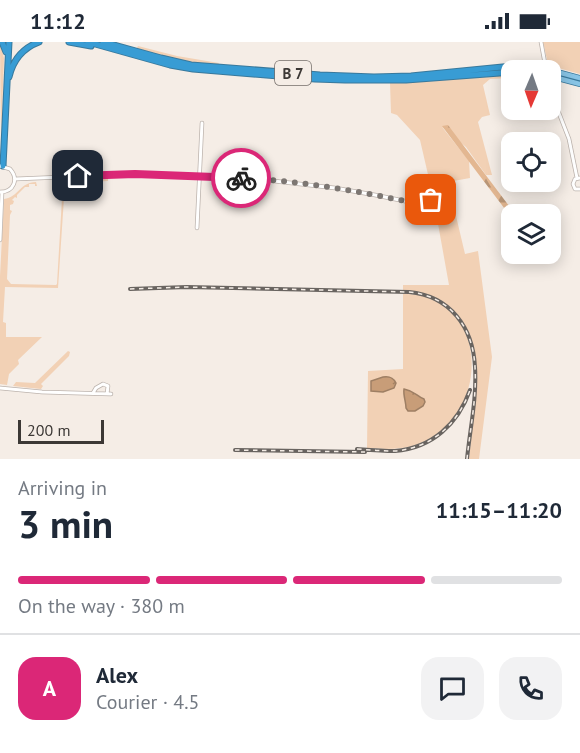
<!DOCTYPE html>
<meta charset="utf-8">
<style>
:root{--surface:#fff;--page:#f2f2f3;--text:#1f2937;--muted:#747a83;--line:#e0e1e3;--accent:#db2777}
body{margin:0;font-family:"PT Sans",sans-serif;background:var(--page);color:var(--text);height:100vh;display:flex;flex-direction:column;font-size:22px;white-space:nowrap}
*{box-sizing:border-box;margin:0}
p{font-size:20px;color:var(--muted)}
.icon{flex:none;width:33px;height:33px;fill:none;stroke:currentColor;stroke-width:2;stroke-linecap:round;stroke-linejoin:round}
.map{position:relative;height:417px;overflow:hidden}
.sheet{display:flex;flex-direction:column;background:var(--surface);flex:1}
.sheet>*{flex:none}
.needle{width:39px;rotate:182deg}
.fabs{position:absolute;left:501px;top:18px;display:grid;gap:12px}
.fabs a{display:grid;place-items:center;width:60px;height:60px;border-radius:12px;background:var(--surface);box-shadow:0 3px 15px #0003;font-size:30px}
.scale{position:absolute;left:18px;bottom:15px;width:86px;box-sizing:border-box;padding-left:6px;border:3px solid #3c3835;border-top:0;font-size:16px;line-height:21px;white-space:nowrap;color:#3c3835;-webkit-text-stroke:4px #f5ede6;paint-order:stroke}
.pin{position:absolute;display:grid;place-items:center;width:51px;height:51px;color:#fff;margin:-26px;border-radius:12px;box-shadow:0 3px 9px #0006}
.courier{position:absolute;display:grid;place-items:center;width:60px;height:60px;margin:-30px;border:4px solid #db2777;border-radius:50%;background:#fff;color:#222;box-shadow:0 2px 8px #0007}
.headline em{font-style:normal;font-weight:700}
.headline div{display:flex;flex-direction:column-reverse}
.headline{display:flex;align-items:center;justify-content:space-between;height:102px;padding:0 18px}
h1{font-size:39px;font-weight:700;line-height:45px}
.bar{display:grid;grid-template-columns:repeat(4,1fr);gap:9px 6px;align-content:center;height:72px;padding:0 18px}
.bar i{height:8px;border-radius:4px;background:var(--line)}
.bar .on{background:var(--accent)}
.bar p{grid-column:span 4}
.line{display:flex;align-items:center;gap:15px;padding:0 18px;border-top:2px solid var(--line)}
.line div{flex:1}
.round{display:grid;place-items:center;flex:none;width:63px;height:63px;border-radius:18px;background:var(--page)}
.status{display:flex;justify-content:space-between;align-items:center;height:42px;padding:0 30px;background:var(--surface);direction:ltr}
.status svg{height:16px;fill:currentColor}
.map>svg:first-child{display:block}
.green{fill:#f2d1b5}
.forest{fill:url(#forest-firs)}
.water{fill:url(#water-ripples);stroke:#9e7f64;stroke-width:1.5}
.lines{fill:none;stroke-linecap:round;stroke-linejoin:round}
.minor-casing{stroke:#bcb3ad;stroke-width:4.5}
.major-casing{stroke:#39799c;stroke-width:6}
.highway-casing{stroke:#39799c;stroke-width:7}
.minor{stroke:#fff;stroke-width:3}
.major{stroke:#88c4e5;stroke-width:4.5}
.highway{stroke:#389cd4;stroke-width:5}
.rail-casing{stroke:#696460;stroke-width:4}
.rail{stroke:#f5ede6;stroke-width:1.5;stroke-dasharray:4.5;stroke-linecap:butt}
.done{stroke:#7d7773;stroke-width:6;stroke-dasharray:0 10.8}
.route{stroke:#db2777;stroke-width:8}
.labels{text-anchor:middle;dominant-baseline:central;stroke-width:4.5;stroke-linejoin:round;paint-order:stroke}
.shield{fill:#f5ede6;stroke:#746e6a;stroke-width:1.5}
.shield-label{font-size:15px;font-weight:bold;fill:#3c3835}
</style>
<div class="status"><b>11:12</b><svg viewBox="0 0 49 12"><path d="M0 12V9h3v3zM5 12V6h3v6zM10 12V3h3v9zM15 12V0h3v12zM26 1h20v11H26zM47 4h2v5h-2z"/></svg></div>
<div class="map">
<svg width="580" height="417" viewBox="0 0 580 417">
<defs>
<pattern id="forest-firs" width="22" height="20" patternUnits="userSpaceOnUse" patternTransform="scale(1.5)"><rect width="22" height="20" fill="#e3b791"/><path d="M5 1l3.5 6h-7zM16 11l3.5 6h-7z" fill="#b99677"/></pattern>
<pattern id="water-ripples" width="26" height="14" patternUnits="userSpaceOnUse" patternTransform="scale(1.5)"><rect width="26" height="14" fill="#c89d78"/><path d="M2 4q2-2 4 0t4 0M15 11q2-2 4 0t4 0" fill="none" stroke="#a48163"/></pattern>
</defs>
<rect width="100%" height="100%" fill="#f5ede6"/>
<path class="green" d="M543,0H580V32L551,24L548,22Z
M0,1L4,16L1,100Z
M138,4L177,14L219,21L217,24L196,22L136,7Z
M493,33H511V36L490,37L483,43L490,73L482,75L478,80L492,133H486L466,105L442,85L469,119L470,136L448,140L465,212L478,209L492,315L479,417H469L477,335C476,286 455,251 403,249V243H449L433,154L420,98L397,73L391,71L390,41L435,39Z
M108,137V139L65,141L58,246L5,245L3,280L6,281V295H42L18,318L19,322L9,332L7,343L0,342V234L4,157C19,155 20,140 36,140L37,144H35V142H29V145H25L17,153V156L15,155L12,158L14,159L13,162L10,163V168L12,169L10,173L7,237L11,242L56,243L57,242L63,139Z
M403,252C491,248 495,381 412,404C397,408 382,407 367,406L368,329L403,327Z
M68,309L70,310L69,314L41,342L43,344L41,347L13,344L16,340L35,341Z"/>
<path class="forest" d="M448,83L515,172H512L511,175L442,84Z"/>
<path class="water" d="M383,335C389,334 393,335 396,341L394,346L383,350L371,349V339Z
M404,347C415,349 416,354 424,357L425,360L423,364L415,369H408L406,366C406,360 403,353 404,347Z"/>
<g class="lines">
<defs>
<path id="minor" d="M541,0L546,27
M550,43L557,66L569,97L577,136
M0,124L10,127C19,137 14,150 0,150
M580,136L575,137L573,142L575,147H580
M15,137L135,132L248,136L335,146L375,153L429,164L432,161L431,158L429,157L418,162
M197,186L202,81
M0,198L2,150
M0,346L42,350L111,352
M93,351L96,346L103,342L108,344L107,352"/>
<path id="major" d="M546,27L580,36
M550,34L580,42"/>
<path id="highway" d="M2,0L6,10
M69,0L91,4
M88,0L170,23L193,27L315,37L345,38H406L512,30
M103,0L161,16L191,23L320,33L374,35L411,34L512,24L546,27
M9,35C13,18 23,6 39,0
M3,124L9,0"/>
</defs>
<use href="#minor" class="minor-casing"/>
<use href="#major" class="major-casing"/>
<use href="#highway" class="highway-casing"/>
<use href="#minor" class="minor"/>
<use href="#major" class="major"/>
<use href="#highway" class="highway"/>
<defs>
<path id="rail" d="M130,247L187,245L409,250C450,254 473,285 475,325C477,355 470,387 467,417
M357,407C370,408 382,409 395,409C432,406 458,382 470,348
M235,408L365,410"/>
</defs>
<use href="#rail" class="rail-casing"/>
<use href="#rail" class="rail"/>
</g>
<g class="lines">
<path class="done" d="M241,136C300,139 360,149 418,162L427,157L431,158"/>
<path class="route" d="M78,134L135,132L241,136"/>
</g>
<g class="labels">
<rect class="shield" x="275" y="19" width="36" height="24" rx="4.5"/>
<g class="shield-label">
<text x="293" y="31">B 7</text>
</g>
</g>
</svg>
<div class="fabs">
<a><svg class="needle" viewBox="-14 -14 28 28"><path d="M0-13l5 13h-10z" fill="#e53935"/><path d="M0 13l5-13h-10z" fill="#747a83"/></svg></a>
<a><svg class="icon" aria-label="locate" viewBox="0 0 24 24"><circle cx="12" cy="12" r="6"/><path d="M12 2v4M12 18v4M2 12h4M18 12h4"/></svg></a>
<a><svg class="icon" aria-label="layers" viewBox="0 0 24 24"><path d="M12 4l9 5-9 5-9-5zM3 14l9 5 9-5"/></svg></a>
</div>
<div class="scale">200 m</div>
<div class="pin" style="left:431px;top:158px;background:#ea580c"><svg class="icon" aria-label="bag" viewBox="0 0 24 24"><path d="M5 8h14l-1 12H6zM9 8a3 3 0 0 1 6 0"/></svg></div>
<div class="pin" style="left:78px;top:134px;background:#1f2937"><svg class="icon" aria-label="home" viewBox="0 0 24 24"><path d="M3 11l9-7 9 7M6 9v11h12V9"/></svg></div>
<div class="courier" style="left:241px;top:136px"><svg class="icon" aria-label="bike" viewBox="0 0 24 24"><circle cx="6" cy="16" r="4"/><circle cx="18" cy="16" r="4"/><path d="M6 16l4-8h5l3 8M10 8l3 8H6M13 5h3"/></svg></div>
</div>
<section class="sheet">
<div class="headline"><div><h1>3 min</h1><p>Arriving in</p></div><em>11:15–11:20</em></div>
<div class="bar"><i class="on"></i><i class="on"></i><i class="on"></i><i></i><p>On the way · 380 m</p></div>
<div class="line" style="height:108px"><b class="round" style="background:var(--accent);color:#fff">A</b><div><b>Alex</b><p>Courier · 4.5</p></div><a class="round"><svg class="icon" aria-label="chat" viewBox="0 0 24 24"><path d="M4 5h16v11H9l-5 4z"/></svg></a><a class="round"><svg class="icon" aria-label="phone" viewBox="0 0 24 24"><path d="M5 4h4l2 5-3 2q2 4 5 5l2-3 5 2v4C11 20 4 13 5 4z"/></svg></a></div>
</section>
